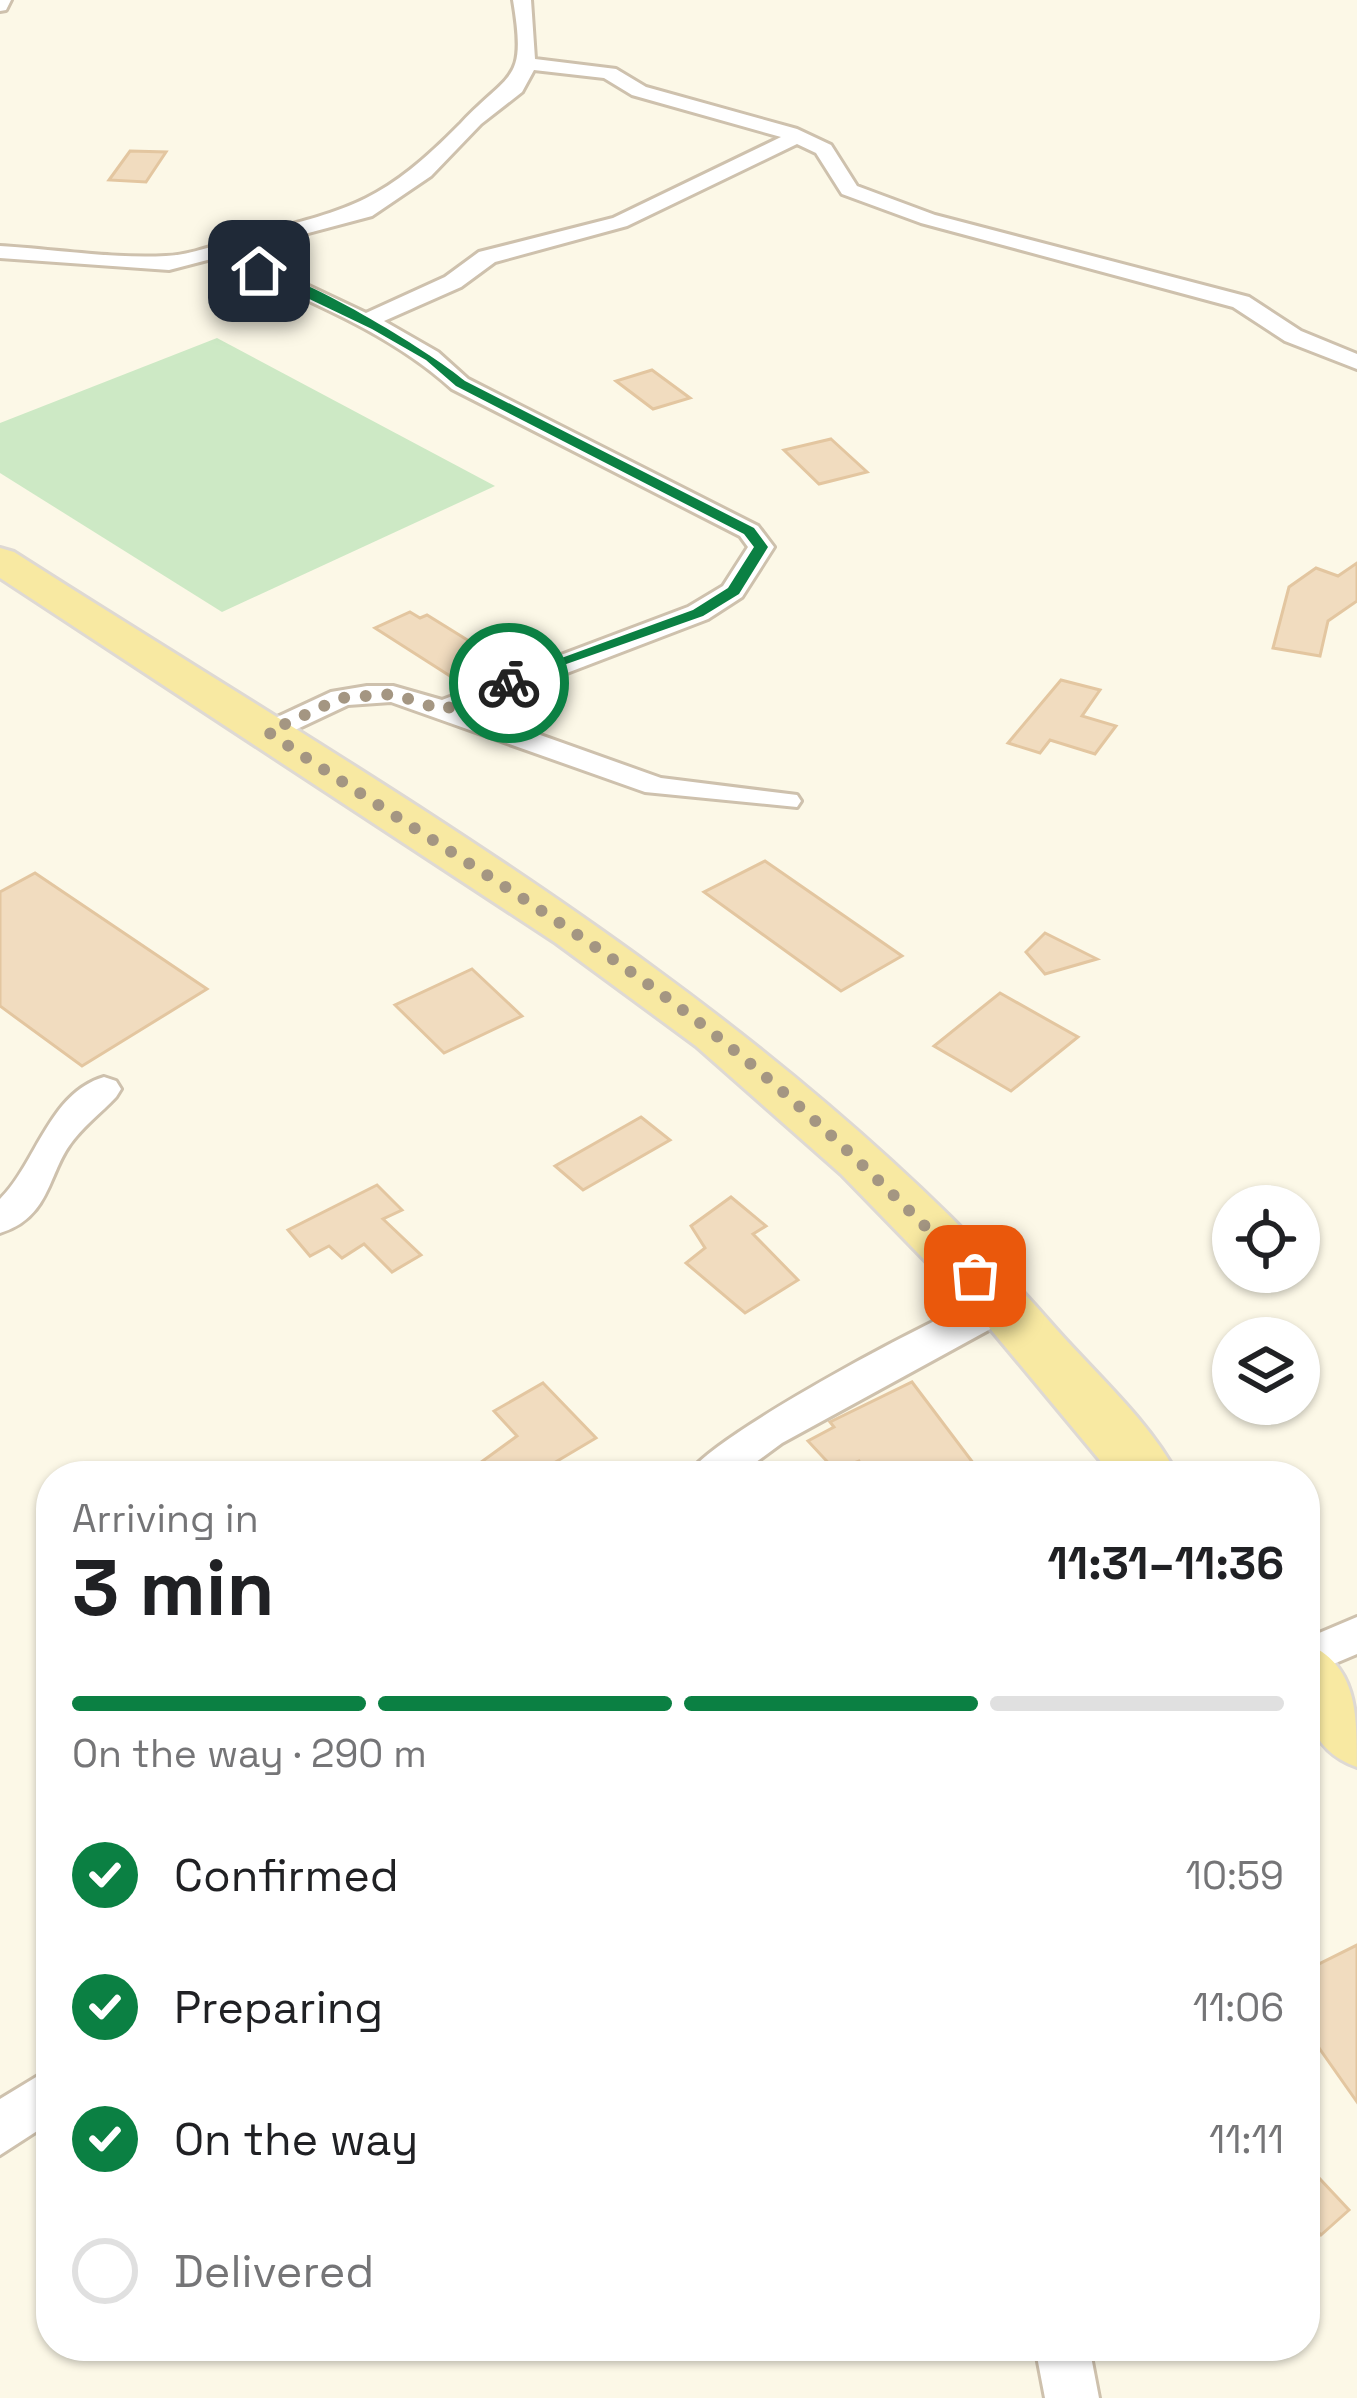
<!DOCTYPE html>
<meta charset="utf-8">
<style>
:root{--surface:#fff;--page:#f6f6f6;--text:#202124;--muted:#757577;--line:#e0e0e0;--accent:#0b8043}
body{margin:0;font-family:"Space Grotesk",sans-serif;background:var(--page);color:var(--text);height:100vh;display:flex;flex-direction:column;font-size:45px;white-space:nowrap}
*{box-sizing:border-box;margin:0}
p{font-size:39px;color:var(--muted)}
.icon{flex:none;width:66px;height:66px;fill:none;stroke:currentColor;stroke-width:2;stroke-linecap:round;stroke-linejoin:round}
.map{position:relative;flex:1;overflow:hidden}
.details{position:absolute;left:36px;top:1461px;width:1284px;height:900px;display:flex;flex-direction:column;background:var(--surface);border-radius:48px;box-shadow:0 3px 9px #0004}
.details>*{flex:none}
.tools{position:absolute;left:1212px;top:1185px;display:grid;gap:24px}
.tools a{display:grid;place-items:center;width:108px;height:108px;border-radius:50%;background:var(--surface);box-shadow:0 3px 9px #0004;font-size:60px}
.pin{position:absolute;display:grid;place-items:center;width:102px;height:102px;color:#fff;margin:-51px;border-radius:24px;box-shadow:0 6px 18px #0006}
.courier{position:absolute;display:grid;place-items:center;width:120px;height:120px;margin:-60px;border:9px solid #0b8043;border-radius:50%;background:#fff;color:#222;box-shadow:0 3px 15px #0007}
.overview em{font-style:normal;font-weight:700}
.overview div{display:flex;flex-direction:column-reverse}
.overview{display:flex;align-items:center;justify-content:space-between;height:204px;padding:0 36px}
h1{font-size:78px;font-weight:700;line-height:90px}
.bar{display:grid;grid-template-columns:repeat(4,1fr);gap:18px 12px;align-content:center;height:144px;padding:0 36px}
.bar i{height:15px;border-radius:9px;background:var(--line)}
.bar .active{background:var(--accent)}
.bar p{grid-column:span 4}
ol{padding:0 36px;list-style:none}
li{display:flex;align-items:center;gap:36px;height:132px}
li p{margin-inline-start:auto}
li .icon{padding:12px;border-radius:50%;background:var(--accent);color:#fff;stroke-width:4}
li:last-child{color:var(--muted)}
li i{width:66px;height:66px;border:6px solid var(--line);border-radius:50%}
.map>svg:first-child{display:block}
.green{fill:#cde9c5}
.building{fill:#f1dcbf;stroke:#e3c6a0;stroke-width:3}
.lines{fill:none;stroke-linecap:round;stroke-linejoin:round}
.minor-casing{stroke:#cec1ad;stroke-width:6}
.primary-casing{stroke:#ded9d4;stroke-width:6}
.minor{fill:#fff;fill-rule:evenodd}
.primary{fill:#f8e9a2;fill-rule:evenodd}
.route{fill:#0b8043}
.done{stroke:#a49682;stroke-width:12;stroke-dasharray:0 21.6}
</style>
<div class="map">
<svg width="1357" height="2398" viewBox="0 0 1357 2398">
<rect width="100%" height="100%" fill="#fcf8e7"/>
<path class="green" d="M217,338L495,486L222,612L0,473V423Z"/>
<path class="building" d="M130,151L166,152L146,182L109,180Z
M652,370L690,398L653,409L616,381Z
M831,439L867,472L819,484L784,450Z
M1357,563V601L1328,621L1320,656L1273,648L1289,587L1316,568L1338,576Z
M410,612L420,618L427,615L503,662L461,683L375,628Z
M1061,680L1100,690L1082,716L1116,726L1095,754L1050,740L1040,753L1008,743Z
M765,861L902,956L841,991L704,892Z
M35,873L207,989L82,1066L0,1006V892Z
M1045,933L1097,959L1045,974L1026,952Z
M472,969L522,1016L444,1053L395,1005Z
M1000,993L1078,1037L1011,1091L934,1046Z
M641,1117L670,1140L583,1190L555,1166Z
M377,1185L402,1210L383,1219L421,1255L392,1272L364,1244L342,1258L329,1246L310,1256L288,1230Z
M731,1197L766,1226L753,1234L798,1280L745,1313L686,1263L705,1248L691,1226Z
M912,1382L983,1476H869L859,1461L835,1470L808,1441L834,1427L830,1422Z
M543,1383L596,1438L532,1476H462L517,1436L494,1411Z
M1357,1945V2102L1305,2028V1971Z
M1305,2163L1349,2210L1321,2235L1305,2217Z"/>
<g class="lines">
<defs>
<path id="minor" d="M0,0H11L6,10L0,11Z
M513,0H531L535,59L616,69L646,87L797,129L831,145L857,186L935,215L1249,297L1301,331L1357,354V369L1285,341L1233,307L921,223L842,194L816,153L797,144L627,226L495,262L461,287L384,321L438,352L468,379L758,526L774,547L742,597L708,619L470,710L661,778L797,795L801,801L797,807L645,792L391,702L348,705L278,738H258L254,732L258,726L331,692L367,686H393L442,700L688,607L723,586L748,547L740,536L452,389C385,328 295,296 215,258L169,270L0,258V246C54,249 112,259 166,256C192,255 221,243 246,236C352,209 382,203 461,123C511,70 527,83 513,0ZM534,70L604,78L632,95L781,137L613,218L479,252L445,277L366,313L237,252L372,216L431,176L481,124L522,92Z
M104,1077L116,1081L121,1089L116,1097C101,1113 81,1128 69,1146C48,1176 49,1218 0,1233V1199C36,1164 49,1093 104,1077Z
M1003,1291L1016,1295L1022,1305L1016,1315L782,1443L737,1476H687C707,1437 953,1306 1003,1291Z
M1357,1617V1654L1305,1676V1639Z
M51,2068V2122L0,2155V2099Z
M1035,2346H1089L1099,2398H1045Z"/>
<path id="primary" d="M0,548L14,552C378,785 770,999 1057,1330C1097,1375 1150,1422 1178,1476H1113L983,1320L841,1174L696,1046L556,943L0,578Z
M1305,1643C1357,1664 1357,1712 1357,1767C1299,1746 1305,1695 1305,1643Z"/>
</defs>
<use href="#minor" class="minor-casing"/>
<use href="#primary" class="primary-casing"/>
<use href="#minor" class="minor"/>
<use href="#primary" class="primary"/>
</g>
<path class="route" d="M255,268C296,270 431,352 465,381L754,528L768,547L739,594L703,616L504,686V679L693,610L728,588L754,547L744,534L456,386L426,360L372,329L255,273Z"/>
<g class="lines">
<path class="done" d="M509,683L443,710L393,694L341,698L268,732C416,833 573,923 714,1034C807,1108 891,1192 975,1276"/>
</g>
</svg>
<div class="tools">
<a><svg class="icon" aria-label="locate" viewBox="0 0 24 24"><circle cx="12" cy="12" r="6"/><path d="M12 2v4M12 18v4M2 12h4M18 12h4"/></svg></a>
<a><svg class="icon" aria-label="layers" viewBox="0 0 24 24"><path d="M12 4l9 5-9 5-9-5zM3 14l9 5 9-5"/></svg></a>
</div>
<div class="pin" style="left:975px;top:1276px;background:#ea580c"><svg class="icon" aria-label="bag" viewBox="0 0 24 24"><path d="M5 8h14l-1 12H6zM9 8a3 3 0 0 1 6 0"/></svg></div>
<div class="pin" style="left:259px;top:271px;background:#1f2937"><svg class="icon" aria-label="home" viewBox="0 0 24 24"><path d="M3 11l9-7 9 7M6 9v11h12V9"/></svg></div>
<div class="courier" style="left:509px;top:683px"><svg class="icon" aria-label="bike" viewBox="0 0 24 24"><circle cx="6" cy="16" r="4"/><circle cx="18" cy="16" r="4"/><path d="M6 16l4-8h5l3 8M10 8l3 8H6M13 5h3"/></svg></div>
<section class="details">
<div class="overview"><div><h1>3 min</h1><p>Arriving in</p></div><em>11:31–11:36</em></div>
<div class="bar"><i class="active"></i><i class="active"></i><i class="active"></i><i></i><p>On the way · 290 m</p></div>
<ol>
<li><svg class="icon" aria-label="check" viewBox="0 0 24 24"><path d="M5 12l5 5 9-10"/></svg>Confirmed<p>10:59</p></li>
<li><svg class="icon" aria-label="check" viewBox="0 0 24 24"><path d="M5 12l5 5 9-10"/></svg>Preparing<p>11:06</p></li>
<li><svg class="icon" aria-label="check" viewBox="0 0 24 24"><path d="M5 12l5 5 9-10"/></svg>On the way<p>11:11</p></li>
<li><i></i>Delivered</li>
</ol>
</section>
</div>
